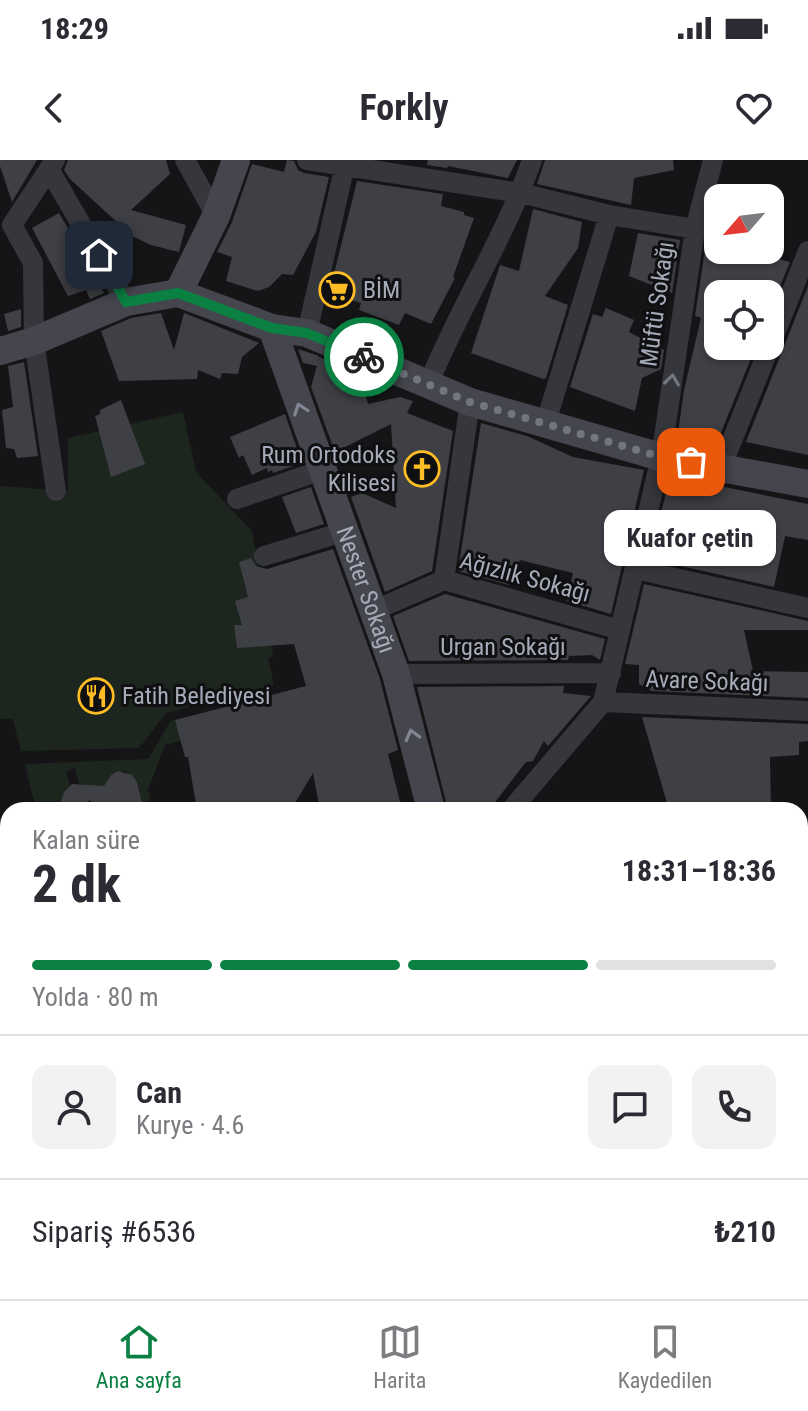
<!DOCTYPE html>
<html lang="tr">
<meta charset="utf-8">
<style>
:root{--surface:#fff;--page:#f2f2f3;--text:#2b2b33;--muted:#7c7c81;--line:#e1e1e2;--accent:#0b8043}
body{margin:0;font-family:"Roboto Condensed",sans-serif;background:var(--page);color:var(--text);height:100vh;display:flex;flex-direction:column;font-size:30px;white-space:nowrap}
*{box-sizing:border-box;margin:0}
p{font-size:26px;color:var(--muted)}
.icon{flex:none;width:44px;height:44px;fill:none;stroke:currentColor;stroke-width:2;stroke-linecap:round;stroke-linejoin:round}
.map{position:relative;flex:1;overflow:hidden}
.side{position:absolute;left:0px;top:642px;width:808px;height:498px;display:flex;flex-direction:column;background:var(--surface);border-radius:24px 24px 0 0;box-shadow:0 2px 6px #0004}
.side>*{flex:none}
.needle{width:52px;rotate:242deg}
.controls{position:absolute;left:704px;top:24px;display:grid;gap:16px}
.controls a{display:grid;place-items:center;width:80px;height:80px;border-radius:16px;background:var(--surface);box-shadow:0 2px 6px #0004;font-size:40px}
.pin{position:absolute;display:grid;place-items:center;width:68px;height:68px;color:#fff;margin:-34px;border-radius:16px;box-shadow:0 4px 12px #0006}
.courier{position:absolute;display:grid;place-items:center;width:80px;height:80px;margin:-40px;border:6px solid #0b8043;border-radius:50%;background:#fff;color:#222;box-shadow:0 2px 10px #0007}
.bubble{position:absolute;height:56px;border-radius:16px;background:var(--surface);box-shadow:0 2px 6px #0004;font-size:26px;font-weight:700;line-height:56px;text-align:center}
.headline em{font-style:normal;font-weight:700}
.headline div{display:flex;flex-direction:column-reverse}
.headline{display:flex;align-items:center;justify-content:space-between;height:136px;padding:0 32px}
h1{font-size:52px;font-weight:700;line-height:60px}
.bar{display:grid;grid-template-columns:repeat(4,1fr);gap:12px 8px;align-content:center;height:96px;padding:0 32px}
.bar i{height:10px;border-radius:6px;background:var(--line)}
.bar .active{background:var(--accent)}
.bar p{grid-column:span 4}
.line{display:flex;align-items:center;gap:20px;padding:0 32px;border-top:2px solid var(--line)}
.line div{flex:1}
.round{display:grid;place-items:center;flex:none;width:84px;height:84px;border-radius:16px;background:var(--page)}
.status{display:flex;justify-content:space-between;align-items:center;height:56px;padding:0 40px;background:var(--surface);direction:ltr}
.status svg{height:22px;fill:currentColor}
header{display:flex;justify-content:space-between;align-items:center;height:104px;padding:0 32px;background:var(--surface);font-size:36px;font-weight:700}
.tab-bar{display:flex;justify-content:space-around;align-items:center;height:112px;border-top:2px solid var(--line);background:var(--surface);font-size:22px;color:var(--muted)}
.tab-bar a{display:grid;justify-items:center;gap:4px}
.tab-bar .active{color:var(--accent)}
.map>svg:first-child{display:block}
.green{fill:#1d261e}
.building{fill:#3f4045}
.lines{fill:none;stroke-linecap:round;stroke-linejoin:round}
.street{stroke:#36373d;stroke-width:20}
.secondary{stroke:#44454d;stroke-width:28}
.primary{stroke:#51535c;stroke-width:32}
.oneway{stroke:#747781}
.oneway2{stroke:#848793}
.done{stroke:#737680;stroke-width:8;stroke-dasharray:0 14.4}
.route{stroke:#0b8043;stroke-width:10}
.labels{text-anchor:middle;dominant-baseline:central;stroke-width:6;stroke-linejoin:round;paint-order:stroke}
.poi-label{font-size:24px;fill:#a6abb9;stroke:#101012;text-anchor:start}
.street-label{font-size:24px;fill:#a6abb9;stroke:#101012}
</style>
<div class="status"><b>18:29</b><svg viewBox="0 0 49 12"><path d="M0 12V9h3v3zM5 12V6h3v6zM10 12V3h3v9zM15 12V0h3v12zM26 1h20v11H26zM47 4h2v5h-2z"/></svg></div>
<header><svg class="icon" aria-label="back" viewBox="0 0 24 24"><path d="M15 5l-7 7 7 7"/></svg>Forkly<svg class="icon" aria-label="heart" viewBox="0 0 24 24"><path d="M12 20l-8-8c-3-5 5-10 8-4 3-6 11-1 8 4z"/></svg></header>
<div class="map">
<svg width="808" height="1139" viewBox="0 0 808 1139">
<rect width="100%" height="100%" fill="#151517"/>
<path class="green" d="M183,252L196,312L252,371L273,496L268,498L274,525L166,553L139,588L21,591L13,559H0V326L68,331V278Z
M175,559L181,581L165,585L148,630L153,650H144L137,622L125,611L111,615L107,629L79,624L75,608L66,611L70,626L64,632L61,641L45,644L46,650H36L25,604L148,599L170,562Z"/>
<path class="building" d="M0,0H37L12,42L0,6Z
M68,0H166L170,14L131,50L186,65L179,92L151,85L132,76L70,19L64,10Z
M287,0L294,1L298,10L304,13L329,17L316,72L293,115L282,114L269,127L258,131L226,121L232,97L217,92L232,62L252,4L284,12Z
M428,0H517L508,18L448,6L447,8L427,5Z
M545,0H673L674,10L634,18L631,45L537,24Z
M357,21L443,34L441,46L464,52V55L474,58L453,117L455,118L431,164L405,153L399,165L359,150L361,143L329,134Z
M533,49L582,62L578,88L545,136L568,145L546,218L543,219L471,193L500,105L519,111Z
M59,53L93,112L104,133L90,139L86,130L68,136L32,68Z
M638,73L680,80L672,133L629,116Z
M706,83L718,87V90H745L790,102L770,151V134H754L732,128L730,134H718V186H756L716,285L677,280L684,230L701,158L695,156Z
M808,126V295L746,282Z
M606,148L634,160L629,172L664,190L661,209L642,218L635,251L570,227L593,154L602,157Z
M21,149V167L8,171L4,154Z
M161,153L174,190L184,153L259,183L242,197L238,214L222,213L220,219L198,210L197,219L119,221L101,171L131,158Z
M298,189L319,196L317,203L319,197L344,207L340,226L364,229L368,244L400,237L413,241L407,253L453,271L432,411L385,432L351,337L362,333L396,348L391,264L335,292L311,227L317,206L303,203Z
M24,202L38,296L17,298L14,289L6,288L2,250L13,247L8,206Z
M121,240L145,304L111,317L95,256L100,254V250Z
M285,254L302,303L273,313L272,310L268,312L267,308L252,315L243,295L239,298L230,277Z
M481,263L527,276L573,297L644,310L611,454L567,441L573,413L520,400L509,425L458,411Z
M670,316L808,344V380L785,376L774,427L650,399Z
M311,327L324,364L296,373L282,337Z
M333,389L380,519L398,590L388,594L402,650H320L313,613L292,648L197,650L188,597H185L175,560L306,526L294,484L237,488L234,465H242L235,441L248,437L239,402L251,398L256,406L267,409Z
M644,424L808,461V470H744L753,511L808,512V538L652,531L639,524V505L625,504Z
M445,434L605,479L600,500L592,495L569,496L568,500L409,501L393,456Z
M564,526L563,533L591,536L548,586L544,581L533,601L526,602L489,650H448L417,527Z
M642,557L808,564V581L799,582V595L770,597L771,650L722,647L703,650H669Z
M118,611L132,615L137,622L144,650H97L90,640L77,650H58L64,632L72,624L104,626L111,615Z"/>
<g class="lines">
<path class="street" d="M55,0L12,65L33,103L34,181L56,331
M185,0L216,56
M307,0L521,33L609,55L695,69
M49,9L126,142
M307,173L346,0
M428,225C459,148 505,78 532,0
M546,262L609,55
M721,308L808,91
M237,339L322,310
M264,396L343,372
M635,409L808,448
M444,420L470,242
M373,451L444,420L620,470
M396,514L611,513
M603,542L808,551
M511,650L603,542L661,297L695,69L713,0
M800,681H808
M0,698L8,696
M0,832L8,831
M800,845L808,844
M0,960H8
M800,983L808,985
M650,1132V1139
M89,1139L90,1132
M279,1139V1132"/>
<g class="secondary">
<path d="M178,133L216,56L236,0"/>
<path id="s1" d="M272,168L396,514L431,650"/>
<path d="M0,191L34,181L126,142L178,133L272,168L307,173L470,242L661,297L808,324"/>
<path d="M462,1132V1139"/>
</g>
<path class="primary" d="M800,1039L808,1033
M800,1107L808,1098
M701,1139L707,1132
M770,1139L776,1132"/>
</g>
<defs><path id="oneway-chevron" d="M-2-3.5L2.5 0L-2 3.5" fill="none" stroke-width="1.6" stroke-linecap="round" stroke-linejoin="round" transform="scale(2)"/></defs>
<use class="oneway" href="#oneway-chevron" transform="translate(672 220) rotate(-82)"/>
<g class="oneway2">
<use href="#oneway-chevron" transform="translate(300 249) rotate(-109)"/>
<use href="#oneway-chevron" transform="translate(412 575) rotate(-105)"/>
</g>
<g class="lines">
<path class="done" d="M364,197L470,242L661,297L691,302"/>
<path class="route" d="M99,95L126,142L178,133L272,168L307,173L364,197"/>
</g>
<defs>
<symbol id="supermarket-ring" viewBox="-11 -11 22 22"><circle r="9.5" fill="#101012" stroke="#ffbd25" stroke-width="1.5"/><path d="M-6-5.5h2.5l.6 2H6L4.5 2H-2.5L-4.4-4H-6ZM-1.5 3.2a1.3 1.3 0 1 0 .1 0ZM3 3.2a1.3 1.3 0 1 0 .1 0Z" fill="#ffbd25"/></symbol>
<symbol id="church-ring" viewBox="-11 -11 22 22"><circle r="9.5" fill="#101012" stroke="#ffbd25" stroke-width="1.5"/><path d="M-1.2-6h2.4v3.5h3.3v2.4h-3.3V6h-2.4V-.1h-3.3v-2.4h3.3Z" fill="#ffbd25"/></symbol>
<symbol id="restaurant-ring" viewBox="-11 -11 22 22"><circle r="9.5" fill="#101012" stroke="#ffbd25" stroke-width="1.5"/><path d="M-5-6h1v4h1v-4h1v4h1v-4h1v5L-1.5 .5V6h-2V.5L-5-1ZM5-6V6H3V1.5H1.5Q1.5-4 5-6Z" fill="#ffbd25"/></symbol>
</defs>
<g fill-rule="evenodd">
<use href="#supermarket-ring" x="317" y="110" width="40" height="40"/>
<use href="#church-ring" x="402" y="289" width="40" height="40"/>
<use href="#restaurant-ring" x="76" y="516" width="40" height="40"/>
</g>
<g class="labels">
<g class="poi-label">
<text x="363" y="130">BİM</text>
<text x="396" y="295" text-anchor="end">Rum Ortodoks<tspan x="396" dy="28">Kilisesi</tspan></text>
<text x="122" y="536">Fatih Belediyesi</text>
</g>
<g class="street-label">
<text transform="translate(657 144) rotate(-82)">Müftü Sokağı</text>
<text transform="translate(525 417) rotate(15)">Ağızlık Sokağı</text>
<text stroke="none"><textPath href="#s1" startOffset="278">Nester Sokağı</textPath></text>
<text x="503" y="487">Urgan Sokağı</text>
<text transform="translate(707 521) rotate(2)">Avare Sokağı</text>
</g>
</g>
</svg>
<div class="controls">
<a><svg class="needle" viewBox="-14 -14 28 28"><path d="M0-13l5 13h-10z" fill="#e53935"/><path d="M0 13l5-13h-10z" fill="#7c7c81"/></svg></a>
<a><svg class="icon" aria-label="locate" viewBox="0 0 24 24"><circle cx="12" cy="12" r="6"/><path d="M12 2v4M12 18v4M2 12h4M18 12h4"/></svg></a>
</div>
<div class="pin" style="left:691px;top:302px;background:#ea580c"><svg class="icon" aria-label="bag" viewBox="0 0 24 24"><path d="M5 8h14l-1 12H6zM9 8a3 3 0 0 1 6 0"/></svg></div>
<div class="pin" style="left:99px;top:95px;background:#1f2937"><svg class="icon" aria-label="home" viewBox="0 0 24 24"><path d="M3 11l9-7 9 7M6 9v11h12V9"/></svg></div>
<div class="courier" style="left:364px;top:197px"><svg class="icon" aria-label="bike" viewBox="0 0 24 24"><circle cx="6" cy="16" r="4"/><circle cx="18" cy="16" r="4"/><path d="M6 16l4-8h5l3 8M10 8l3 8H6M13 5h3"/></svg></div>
<div class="bubble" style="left:604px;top:350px;width:172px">Kuafor çetin</div>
<section class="side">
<div class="headline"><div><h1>2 dk</h1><p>Kalan süre</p></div><em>18:31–18:36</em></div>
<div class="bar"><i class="active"></i><i class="active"></i><i class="active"></i><i></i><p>Yolda · 80 m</p></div>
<div class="line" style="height:144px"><a class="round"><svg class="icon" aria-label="person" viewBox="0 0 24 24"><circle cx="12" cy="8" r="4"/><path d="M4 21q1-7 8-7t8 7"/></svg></a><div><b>Can</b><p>Kurye · 4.6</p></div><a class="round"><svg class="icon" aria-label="chat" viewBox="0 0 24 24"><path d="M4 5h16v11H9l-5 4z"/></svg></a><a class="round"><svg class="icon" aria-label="phone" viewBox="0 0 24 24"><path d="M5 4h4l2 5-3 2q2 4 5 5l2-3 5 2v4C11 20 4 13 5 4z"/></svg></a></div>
<div class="line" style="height:104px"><div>Sipariş #6536</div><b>₺210</b></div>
</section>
</div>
<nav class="tab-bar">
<a class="active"><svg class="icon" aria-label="home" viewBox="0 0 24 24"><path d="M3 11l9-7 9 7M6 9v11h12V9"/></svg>Ana sayfa</a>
<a><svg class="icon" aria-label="map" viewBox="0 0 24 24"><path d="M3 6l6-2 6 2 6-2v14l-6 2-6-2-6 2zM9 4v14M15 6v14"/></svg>Harita</a>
<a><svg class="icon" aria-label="saved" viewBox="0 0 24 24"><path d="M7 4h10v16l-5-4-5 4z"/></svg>Kaydedilen</a>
</nav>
